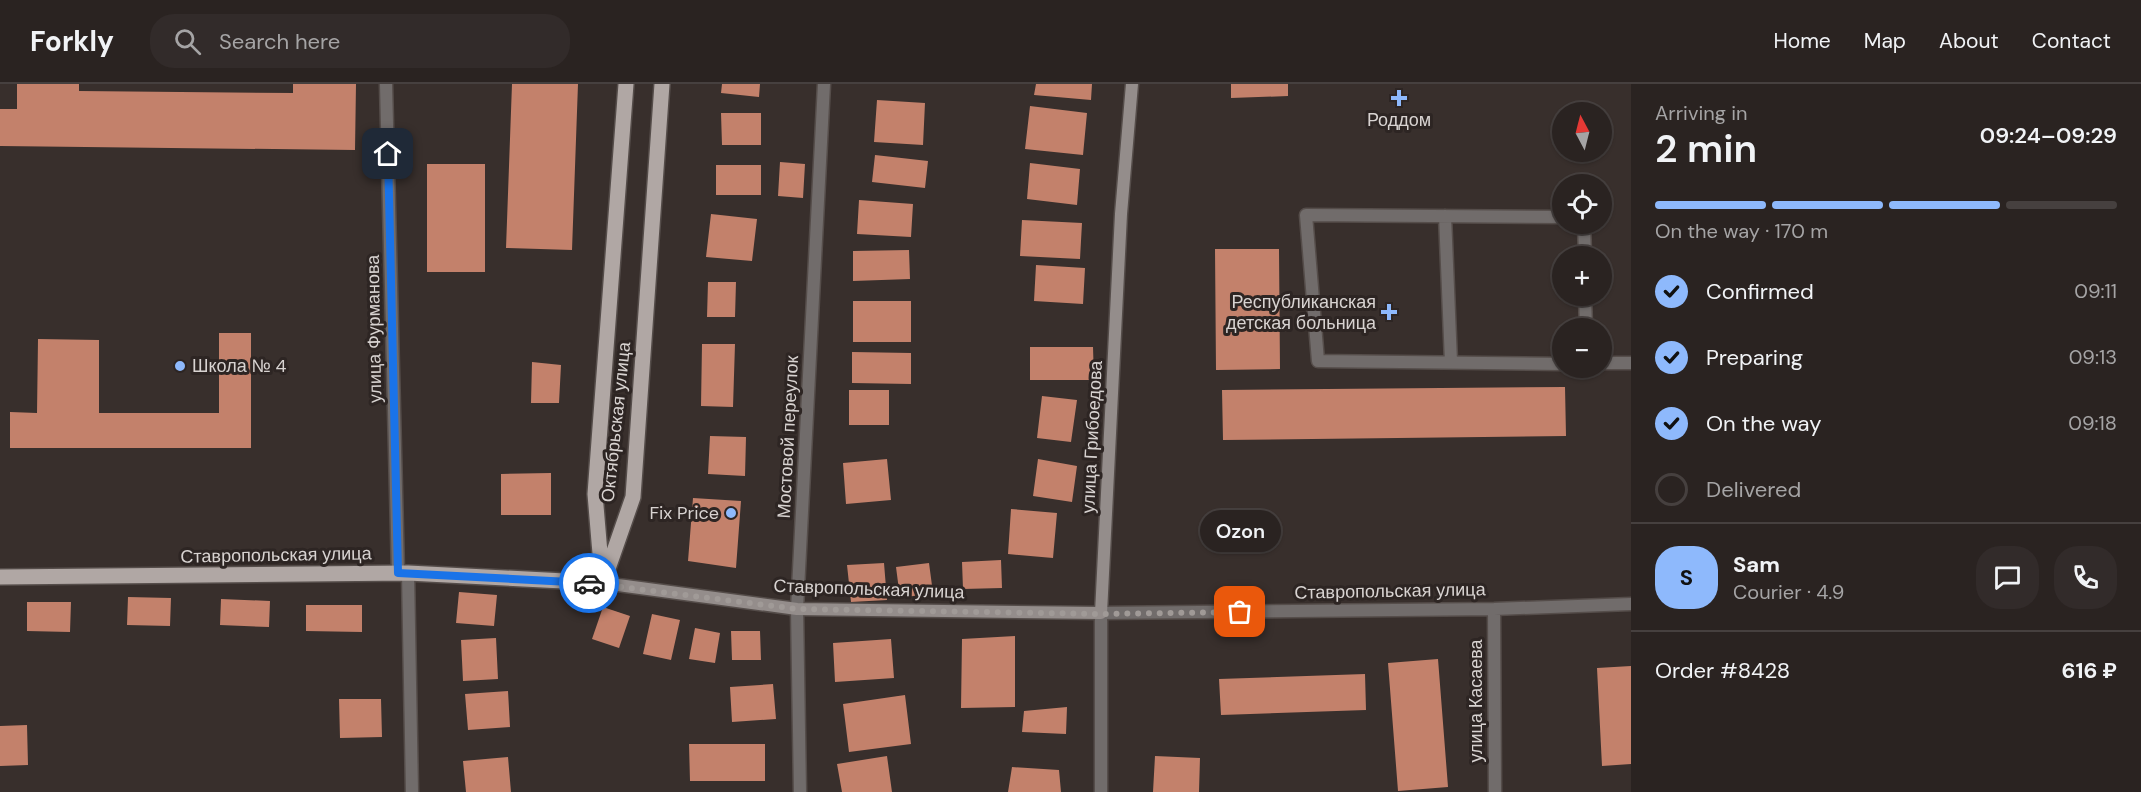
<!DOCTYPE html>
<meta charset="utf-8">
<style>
:root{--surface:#2a2321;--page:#322b2a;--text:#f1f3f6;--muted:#a5a4a5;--line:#46403f;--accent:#8eb9fc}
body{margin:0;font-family:"DM Sans",sans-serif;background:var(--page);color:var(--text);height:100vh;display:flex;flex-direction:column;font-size:22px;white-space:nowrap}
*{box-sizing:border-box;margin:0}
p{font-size:20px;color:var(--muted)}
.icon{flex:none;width:33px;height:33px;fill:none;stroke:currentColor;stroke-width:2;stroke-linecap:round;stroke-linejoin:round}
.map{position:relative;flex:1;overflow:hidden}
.details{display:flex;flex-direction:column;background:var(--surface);width:510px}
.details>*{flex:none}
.needle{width:39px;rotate:353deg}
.fabs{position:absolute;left:1552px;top:18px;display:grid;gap:12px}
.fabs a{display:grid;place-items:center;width:60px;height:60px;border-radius:50%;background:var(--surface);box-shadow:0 2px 4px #0004,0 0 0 2px var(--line);font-size:30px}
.pin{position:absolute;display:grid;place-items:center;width:51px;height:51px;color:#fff;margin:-26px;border-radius:12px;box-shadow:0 3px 9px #0006}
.courier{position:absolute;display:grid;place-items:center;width:60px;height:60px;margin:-30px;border:4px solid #1a73e8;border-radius:50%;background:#fff;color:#222;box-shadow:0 2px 8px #0007}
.bubble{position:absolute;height:42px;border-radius:21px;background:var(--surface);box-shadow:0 2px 4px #0004,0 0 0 2px var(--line);font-size:20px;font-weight:600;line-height:42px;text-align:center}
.summary em{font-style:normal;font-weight:600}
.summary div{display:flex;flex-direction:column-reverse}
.summary{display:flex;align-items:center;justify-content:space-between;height:102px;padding:0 24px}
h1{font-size:39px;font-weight:600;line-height:45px}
.bar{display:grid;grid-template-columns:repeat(4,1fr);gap:9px 6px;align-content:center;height:72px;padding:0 24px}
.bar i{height:8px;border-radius:4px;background:var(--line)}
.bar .on{background:var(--accent)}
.bar p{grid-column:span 4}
.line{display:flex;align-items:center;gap:15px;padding:0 24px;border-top:2px solid var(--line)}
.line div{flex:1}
.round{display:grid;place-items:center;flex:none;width:63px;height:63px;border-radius:24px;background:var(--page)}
ol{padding:0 24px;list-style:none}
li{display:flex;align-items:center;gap:18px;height:66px}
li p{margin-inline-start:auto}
li .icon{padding:6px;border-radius:50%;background:var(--accent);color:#111;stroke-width:4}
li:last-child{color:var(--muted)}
li i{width:33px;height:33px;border:3px solid var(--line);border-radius:50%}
header{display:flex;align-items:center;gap:36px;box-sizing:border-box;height:84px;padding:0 30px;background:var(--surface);border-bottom:2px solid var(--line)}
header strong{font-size:28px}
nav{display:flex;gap:33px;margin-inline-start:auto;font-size:21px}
.search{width:420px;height:54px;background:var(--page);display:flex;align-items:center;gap:15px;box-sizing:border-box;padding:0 21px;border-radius:24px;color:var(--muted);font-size:22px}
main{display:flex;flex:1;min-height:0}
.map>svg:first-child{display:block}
.building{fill:#c3816b}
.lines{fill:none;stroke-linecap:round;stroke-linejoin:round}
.lane-casing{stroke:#554d4a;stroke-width:15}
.street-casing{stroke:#554d4a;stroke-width:15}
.secondary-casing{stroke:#554d4a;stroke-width:15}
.primary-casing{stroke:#554d4a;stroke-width:18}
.lane{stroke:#716c6b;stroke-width:12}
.street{stroke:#716c6b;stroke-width:12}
.secondary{stroke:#948d8b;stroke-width:12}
.primary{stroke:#b0a7a4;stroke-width:15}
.done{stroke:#a09a97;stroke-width:6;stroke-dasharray:0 10.8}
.route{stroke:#1a73e8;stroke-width:8}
.poi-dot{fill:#8eb9fc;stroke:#2d2523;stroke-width:2}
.labels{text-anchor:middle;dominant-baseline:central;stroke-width:6;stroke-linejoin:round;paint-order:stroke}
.poi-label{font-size:18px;fill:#d8d3d1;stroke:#2d2523;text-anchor:end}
.street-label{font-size:18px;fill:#d8d3d1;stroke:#2d2523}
</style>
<header>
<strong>Forkly</strong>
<div class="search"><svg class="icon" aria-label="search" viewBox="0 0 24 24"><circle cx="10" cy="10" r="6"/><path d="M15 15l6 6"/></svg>Search here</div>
<nav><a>Home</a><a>Map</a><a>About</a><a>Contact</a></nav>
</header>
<main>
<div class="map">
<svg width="1631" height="708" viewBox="0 0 1631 708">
<rect width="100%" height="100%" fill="#382f2c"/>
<path class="building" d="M17,0H79V7L293,9V0H356L355,66L0,62V25H17Z
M512,0H578L572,166L506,164Z
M722,0H760L759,13L721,9Z
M1036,0H1092L1091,16L1034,11Z
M1231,0H1288V12L1231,14Z
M877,16L925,19L923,61L874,58Z
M1030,22L1087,29L1083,71L1025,65Z
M721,29H761V61H722Z
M875,71L928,77L925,104L872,98Z
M780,78L805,80L803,114L778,112Z
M1030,79L1080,85L1077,121L1027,115Z
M427,80H485V188H427Z
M716,81H761V111H716Z
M859,116L913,120L911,153L857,150Z
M711,130L757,135L752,177L706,173Z
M1022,136L1082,139L1080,175L1020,172Z
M1215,165H1279L1280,285L1216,286Z
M909,166L910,195L853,197V167Z
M1036,181L1085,184L1083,220L1034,217Z
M708,198H736L735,233H707Z
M853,217H911V258H853Z
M219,249H251V364H10V328L37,329L38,255L99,256V329H219Z
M702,260H735L733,323L701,322Z
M1030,263H1093L1094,296H1030Z
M852,268L911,269V300L852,299Z
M532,278L561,281L559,319H531Z
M1565,303L1566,352L1223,356L1222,306Z
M849,306H889V341H849Z
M1042,312L1077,316L1071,358L1037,354Z
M710,352L746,353L745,392L708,390Z
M887,375L891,416L846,420L843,379Z
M1038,375L1077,382L1072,418L1033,412Z
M551,389V431H501V390Z
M693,414L741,417L736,484L688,477Z
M1011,425L1057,429L1053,474L1008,470Z
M1001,476L1002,504L963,505L962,478Z
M884,479L887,516L851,518L847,481Z
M929,479L933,509L900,514L896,483Z
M459,508L497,511L494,542L456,539Z
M128,513L171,514L170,542L127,541Z
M221,515L270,517L269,543L220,541Z
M27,518H71L70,548L27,547Z
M306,521H362V548L306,547Z
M603,523L630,532L619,564L592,555Z
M652,530L680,536L671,576L643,570Z
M695,544L720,549L715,579L689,575Z
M731,547H760L761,576H732Z
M1015,552V623L961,624L962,555Z
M496,554L498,595L463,597L461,556Z
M891,555L894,594L835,598L833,559Z
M1438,575L1448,703L1398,707L1388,579Z
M1631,582V680L1602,682L1597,584Z
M1365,590L1366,626L1221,631L1219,595Z
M773,600L776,635L732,638L730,603Z
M508,607L510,643L468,646L465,610Z
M905,611L911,660L849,668L843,620Z
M339,615H381L382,653L340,654Z
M1067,623L1066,650L1022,648L1024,627Z
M27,641L28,681L0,682V642Z
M689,660H765V697H690Z
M887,672L892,708H842L837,680Z
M1155,672L1200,674L1199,708H1153Z
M508,673L511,708H466L463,677Z
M1012,683L1059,686L1061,708H1008Z"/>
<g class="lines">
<defs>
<path id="lane" d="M1445,132L1451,278
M1563,133L1306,131L1318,277L1563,280
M1584,140L1585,172
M1585,212L1586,244
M1602,279H1631"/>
<path id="street" d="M386,0L398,489
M408,489L412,708
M1494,525L1495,708
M800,708L797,525L824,0
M1101,708V529L1494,525L1631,520"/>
<path id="secondary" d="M603,499L797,525L1101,529L1121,130L1132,0"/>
<path id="primary" d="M0,493L408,489L603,499
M602,493L595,410L626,0
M603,499L633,413L662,0"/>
</defs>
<use href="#lane" class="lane-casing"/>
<use href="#street" class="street-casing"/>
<use href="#secondary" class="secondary-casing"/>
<use href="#primary" class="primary-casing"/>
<use href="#lane" class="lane"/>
<use href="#street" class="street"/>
<use href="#secondary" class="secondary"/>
<use href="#primary" class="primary"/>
</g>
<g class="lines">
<path class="done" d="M589,499L797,525L1101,530L1240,528"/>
<path class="route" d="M388,70L398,489L589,499"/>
</g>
<g class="poi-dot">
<path d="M1396 5h6v6h6v6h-6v6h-6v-6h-6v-6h6z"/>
<path d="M1386 219h6v6h6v6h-6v6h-6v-6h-6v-6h6z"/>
<circle cx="180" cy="282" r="6"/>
<circle cx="731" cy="429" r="6"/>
</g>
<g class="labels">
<g class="poi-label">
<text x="1399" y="36" text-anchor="middle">Роддом</text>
<text x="1376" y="218">Республиканская<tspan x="1376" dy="21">детская больница</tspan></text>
<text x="192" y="282" text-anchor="start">Школа № 4</text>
<text x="719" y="429">Fix Price</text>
</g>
<g class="street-label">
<text transform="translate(374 245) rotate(-91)">улица Фурманова</text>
<text transform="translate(616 338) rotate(-84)">Октябрьская улица</text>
<text transform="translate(788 353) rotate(-87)">Мостовой переулок</text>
<text transform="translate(1092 353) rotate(-87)">улица Грибоедова</text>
<text transform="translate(276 471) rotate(-1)">Ставропольская улица</text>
<text transform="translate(869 505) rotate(2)">Ставропольская улица</text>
<text transform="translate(1390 507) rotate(-1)">Ставропольская улица</text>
<text transform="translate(1476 617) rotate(-90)">улица Касаева</text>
</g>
</g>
</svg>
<div class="fabs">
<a><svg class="needle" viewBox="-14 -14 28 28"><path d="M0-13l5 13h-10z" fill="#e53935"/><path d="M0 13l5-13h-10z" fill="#a5a4a5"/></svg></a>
<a><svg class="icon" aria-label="locate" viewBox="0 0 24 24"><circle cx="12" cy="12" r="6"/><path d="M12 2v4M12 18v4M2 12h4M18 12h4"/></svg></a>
<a>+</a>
<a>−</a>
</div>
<div class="pin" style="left:1240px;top:528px;background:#ea580c"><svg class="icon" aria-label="bag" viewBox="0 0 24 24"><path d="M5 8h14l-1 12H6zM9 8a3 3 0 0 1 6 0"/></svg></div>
<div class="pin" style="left:388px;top:70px;background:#1f2937"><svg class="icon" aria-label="home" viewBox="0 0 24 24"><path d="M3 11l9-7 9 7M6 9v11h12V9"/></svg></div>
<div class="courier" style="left:589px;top:499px"><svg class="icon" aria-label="car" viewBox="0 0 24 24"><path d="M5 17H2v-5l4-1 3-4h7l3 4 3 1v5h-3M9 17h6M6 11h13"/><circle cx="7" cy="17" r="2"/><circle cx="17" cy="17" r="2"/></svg></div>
<div class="bubble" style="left:1200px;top:426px;width:81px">Ozon</div>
</div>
<section class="details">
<div class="summary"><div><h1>2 min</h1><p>Arriving in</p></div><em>09:24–09:29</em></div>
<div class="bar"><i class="on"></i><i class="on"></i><i class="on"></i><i></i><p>On the way · 170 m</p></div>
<ol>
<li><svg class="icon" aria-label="check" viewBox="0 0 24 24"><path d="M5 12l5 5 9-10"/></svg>Confirmed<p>09:11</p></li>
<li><svg class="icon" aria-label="check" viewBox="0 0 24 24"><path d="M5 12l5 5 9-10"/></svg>Preparing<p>09:13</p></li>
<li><svg class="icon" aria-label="check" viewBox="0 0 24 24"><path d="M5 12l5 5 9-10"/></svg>On the way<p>09:18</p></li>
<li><i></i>Delivered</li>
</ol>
<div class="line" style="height:108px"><b class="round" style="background:var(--accent);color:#111">S</b><div><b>Sam</b><p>Courier · 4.9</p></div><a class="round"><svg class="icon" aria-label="chat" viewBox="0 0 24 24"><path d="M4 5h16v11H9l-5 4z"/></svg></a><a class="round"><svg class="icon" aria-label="phone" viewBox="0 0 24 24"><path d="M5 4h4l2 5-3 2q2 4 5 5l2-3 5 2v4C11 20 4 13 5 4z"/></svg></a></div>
<div class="line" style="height:78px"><div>Order #8428</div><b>616 ₽</b></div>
</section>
</main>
